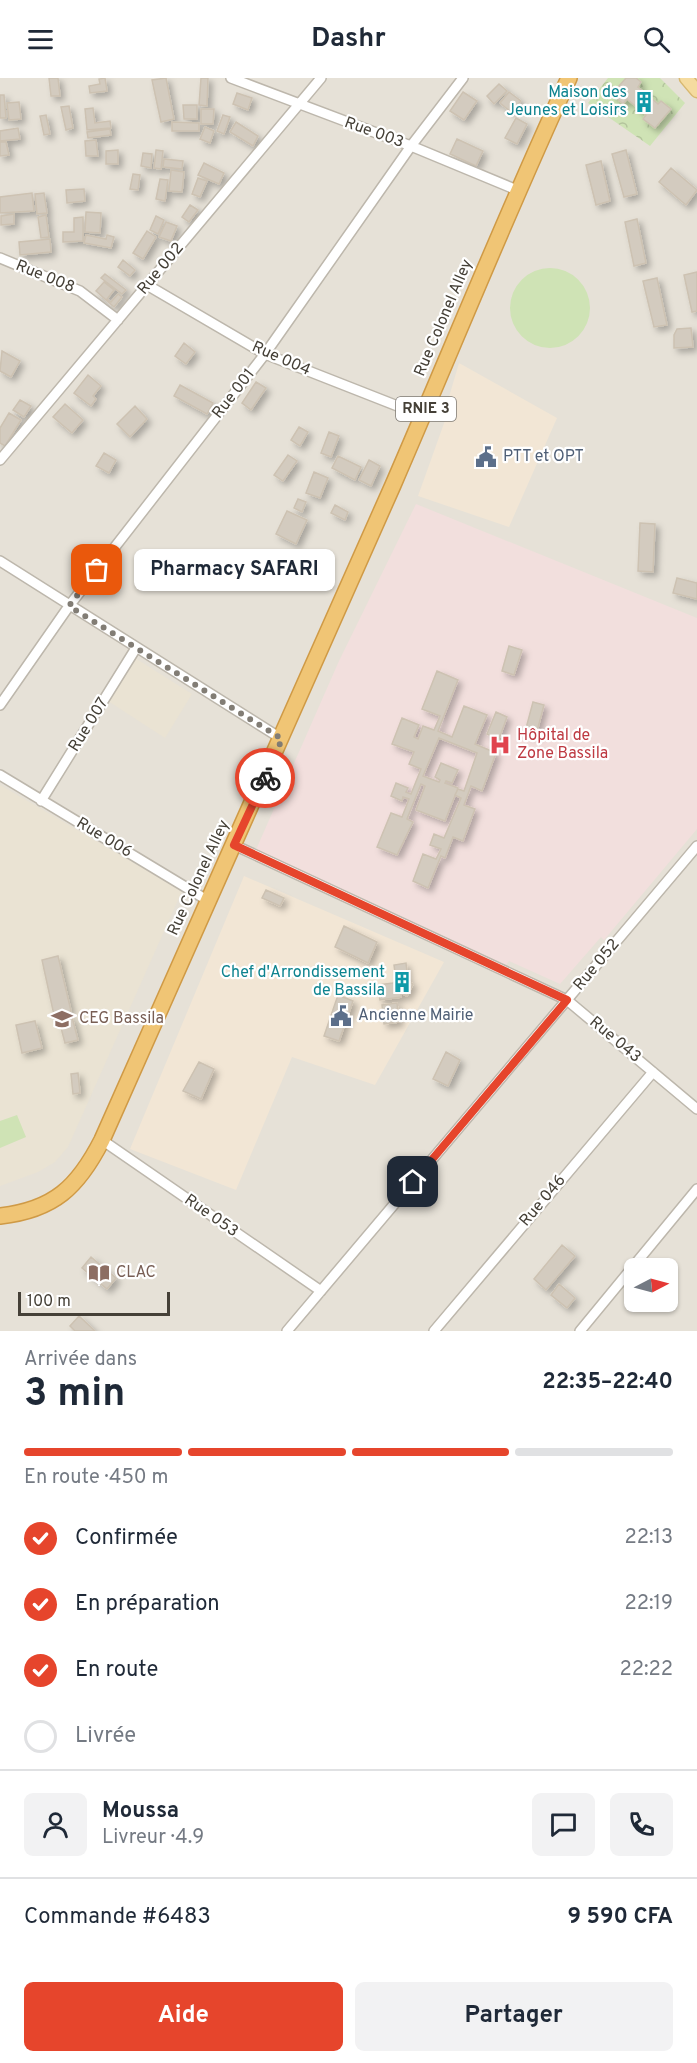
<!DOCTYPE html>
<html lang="fr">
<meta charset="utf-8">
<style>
:root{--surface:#fff;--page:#f2f2f3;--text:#1f2937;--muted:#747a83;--line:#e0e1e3;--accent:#e6452c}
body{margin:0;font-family:Overpass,sans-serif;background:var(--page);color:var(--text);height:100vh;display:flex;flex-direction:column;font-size:22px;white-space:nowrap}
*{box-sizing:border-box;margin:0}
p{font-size:20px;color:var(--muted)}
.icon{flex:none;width:33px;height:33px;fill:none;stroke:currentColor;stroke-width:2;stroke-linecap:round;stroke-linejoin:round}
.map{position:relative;height:1253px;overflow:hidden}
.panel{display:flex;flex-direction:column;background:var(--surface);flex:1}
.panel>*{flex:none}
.needle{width:39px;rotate:84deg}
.controls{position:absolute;left:624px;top:1180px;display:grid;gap:12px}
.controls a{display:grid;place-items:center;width:54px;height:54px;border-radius:9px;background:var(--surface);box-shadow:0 2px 4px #0004;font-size:30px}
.scale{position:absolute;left:18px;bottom:15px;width:152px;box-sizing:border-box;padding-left:6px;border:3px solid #454037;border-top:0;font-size:16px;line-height:21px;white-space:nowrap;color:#454037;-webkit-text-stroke:4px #fff;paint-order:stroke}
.pin{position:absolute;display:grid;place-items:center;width:51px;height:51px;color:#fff;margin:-26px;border-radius:12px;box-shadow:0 3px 9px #0006}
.courier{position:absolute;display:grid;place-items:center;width:60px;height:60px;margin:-30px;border:4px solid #e6452c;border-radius:50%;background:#fff;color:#222;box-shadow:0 2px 8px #0007}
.bubble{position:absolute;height:42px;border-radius:9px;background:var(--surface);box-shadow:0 2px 4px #0004;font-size:20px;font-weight:700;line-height:42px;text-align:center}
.head em{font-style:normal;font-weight:700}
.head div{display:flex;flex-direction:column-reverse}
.head{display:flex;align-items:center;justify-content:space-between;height:102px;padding:0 24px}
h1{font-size:39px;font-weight:700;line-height:45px}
.bar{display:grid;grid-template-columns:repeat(4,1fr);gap:9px 6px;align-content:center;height:72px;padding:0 24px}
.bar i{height:8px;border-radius:4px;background:var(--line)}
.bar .on{background:var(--accent)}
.bar p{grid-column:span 4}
.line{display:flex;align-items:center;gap:15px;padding:0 24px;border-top:2px solid var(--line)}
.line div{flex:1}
.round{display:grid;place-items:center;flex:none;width:63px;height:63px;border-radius:9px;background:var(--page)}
ol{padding:0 24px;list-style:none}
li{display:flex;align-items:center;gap:18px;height:66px}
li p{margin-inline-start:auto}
li .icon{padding:6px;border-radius:50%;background:var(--accent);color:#fff;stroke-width:4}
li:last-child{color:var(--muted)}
li i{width:33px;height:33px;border:3px solid var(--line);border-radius:50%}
.action{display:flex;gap:12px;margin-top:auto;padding:12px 24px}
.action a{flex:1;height:69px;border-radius:9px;background:var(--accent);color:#fff;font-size:24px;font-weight:700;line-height:69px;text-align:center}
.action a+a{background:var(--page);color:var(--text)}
header{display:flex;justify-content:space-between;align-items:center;height:78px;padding:0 24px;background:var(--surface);font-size:27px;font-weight:700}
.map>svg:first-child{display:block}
.residential{fill:#e6e1d7;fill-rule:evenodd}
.commercial{fill:#f2e6d5}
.education{fill:#eae3d3}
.medical{fill:#f2dfdd}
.park{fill:url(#park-crowns)}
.pitch{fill:#cfe3b5}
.building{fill:#d3cbbf;stroke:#cdc2b2;stroke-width:1.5;filter:url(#shadow)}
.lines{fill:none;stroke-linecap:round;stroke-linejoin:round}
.minor-casing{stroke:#bdb7ac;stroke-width:12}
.major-casing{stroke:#d8b870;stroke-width:15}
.highway-casing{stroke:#cf9a46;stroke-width:18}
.minor{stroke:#fff;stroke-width:9}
.major{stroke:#f5db9f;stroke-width:12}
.highway{stroke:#f0c575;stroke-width:15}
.done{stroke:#827d75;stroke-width:6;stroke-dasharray:0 10.8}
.route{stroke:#e6452c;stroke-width:8}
.labels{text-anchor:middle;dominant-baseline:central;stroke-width:4.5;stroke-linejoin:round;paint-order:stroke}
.shield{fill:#fff;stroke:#7d7973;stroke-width:1.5}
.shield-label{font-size:15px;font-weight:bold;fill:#454037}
.culture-label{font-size:16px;fill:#0d838f;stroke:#fff;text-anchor:end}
.street-label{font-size:16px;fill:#454037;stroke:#fff}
.service-label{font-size:16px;fill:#4e5e75;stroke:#fff;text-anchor:start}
.health-label{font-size:16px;fill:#be3a42;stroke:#fff;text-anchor:start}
.education-label{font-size:16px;fill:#785e54;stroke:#fff;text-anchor:start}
</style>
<header><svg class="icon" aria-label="menu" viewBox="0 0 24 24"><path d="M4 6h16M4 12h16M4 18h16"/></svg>Dashr<svg class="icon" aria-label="search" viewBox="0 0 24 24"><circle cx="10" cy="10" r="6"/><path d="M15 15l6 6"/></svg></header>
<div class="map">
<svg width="697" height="1253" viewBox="0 0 697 1253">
<defs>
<pattern id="park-crowns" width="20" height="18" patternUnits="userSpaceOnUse" patternTransform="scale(1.5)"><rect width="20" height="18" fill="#cfe3b5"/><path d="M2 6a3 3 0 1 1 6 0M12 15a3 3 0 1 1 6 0" fill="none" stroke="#b3c49c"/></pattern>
<filter id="shadow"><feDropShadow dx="4" dy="4" stdDeviation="3" flood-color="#0004"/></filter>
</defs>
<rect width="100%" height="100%" fill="#f2efe8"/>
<path class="residential" d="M0,0H697V1253H0ZM634,1191H668V1224H634Z"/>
<path class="commercial" d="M459,285L557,340L509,449L418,418L447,337L446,329Z
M244,798L444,884L375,1007L292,979L236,1112L130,1071Z"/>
<path class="education" d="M135,580L192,616L165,660L108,623Z
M0,707L182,813L68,1069L55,1084L38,1094L0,1108Z"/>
<path class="medical" d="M416,426L697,540V751L604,862L601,859L560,906L509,883L506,887L255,774L339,583Z"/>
<path class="park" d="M608,0H660L685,25L650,68L588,25Z"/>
<path class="pitch" d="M510 230a40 40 0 1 1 80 0a40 40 0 1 1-80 0Z
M17,1037L26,1059L0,1070V1043Z"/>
<path class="building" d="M49,0H58L60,18H51Z
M105,0L107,13L90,15L89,8L100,6L99,1Z
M166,0L174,41L161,44L152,2Z
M201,0H208L207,28L199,27Z
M626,0H636L641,4L638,9L658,26L661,23L671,31L655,50L643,41L646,37L627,21L623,26L612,16Z
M499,6L507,13L494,26L487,18Z
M463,14L477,23L464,42L450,33Z
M509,14L521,23L511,34L500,25Z
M237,15L252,20L248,32L233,26Z
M0,17H4L6,40H0Z
M19,24L21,41L9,42L7,25Z
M183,27H197V41H184Z
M69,28L73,50L66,52L61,29Z
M93,30L95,45L110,43L111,50L87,52L85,31Z
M201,31H214L213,46H201Z
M46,37L50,56L44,57L40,38Z
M223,37L230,39L224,56L217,53Z
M516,40L527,46L517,66L505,60Z
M172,44L199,45V53H172Z
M236,44L258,58L253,68L230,54Z
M205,49L214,53L210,65L200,61Z
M18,50L20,61L0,63V53Z
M110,51L111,57L88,60L87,54Z
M457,61L483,73L476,88L450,76Z
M96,62L98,78H86L85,63Z
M0,64H6L9,77L0,78Z
M118,72V86H106V73Z
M156,72L163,73L161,91L154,90Z
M626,72L637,116L624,119L612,76Z
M143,75L152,76L151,90L141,88Z
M164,81L183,83L182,91L163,89Z
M601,83L610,123L596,127L586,87Z
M204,85L224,95L219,106L198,97Z
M671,90L697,112L686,127L659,104Z
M171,92L184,94L182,114L169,113Z
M133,96L140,97L138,112L130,111Z
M198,100L207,103L200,119L192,116Z
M160,101L168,102L165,123L156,121Z
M84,111L85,123L67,125L66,112Z
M32,115L34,133L0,135V119Z
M44,115L47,135L37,136L35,116Z
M190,127L198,132L189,144L182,139Z
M86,134L101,135L100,155L85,154Z
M14,136V146L1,147V138Z
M46,137L49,159L41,160L38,139Z
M156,138L164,142L158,156L150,152Z
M83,139V163L63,164V154H74V140Z
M637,141L646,185L634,188L625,144Z
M166,144L177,148L171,163L159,159Z
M147,153L156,159L143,181L133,175Z
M86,157L106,161L107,157L114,159L111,170L84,165Z
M50,161L51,174L20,177L19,164Z
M123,182L135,192L130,198L118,189Z
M697,194V233L692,234L684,197Z
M105,196L126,212L122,216L101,200Z
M657,200L667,247L654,249L643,203Z
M104,204L114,212L107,221L111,224L118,216L122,219L114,229L96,213Z
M691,250L693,269L674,270V257L677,251Z
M184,265L195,274L186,286L175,278Z
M2,273L20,283L11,299L0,293Z
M88,297L101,308L93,318L96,321L91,328L74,315Z
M256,304L266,310L251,332L242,325Z
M180,307L213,325L207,336L174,318Z
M20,322L31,328L24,339L13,332Z
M65,326L83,342L72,355L53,339Z
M135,328L147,341L130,359L117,346Z
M9,335L21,342L5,368L0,365V350Z
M299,349L308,354L300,368L291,362Z
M329,354L339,358L331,379L321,375Z
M104,375L116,382L109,395L96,388Z
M288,377L297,383L283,403L274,397Z
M338,378L361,389L355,402L332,390Z
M369,382L380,388L371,408L359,402Z
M314,394L328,400L320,420L306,415Z
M298,421L306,424L302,434L294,430Z
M335,427L348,434L345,442L331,435Z
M287,433L307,442L296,466L276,456Z
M640,445L655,446L653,494L638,493Z
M677,500L697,505V521L673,515Z
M509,568L522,572L514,597L502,593Z
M437,593L458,602L438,653L452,659L464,628L487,637L475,666L496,675L482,713L471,708L464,727L475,731L463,763L453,759L445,780L441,778L428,810L413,803L423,776L436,781L441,771L430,767L434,756L444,760L461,720L455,717L458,711L464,713L477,675L439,660L423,698L439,704L440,702L435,699L441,685L458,692L452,705L446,703L445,705L458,710L445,743L416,732L425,708L421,706L407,741L413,744L397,777L377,769L391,735L402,739L409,721L403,719L402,723L391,718L396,705L408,710L406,714L411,716L421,691L409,686L414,674L392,666L402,640L419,647L414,659L418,661L423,648L434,652L440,638L422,631Z
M533,624L544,627L536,657L525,654Z
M496,634L507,639L499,661L487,656Z
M266,812L284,820L280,828L262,820Z
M344,848L377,864L368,885L335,869Z
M58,878L71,933L54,937L42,882Z
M406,885L408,903L413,906L407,918L401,915V919L380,922L378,907L393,905L396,902L394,887Z
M338,917L353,923L339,963L324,958Z
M397,925L399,944L384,946L382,927Z
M72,939L78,962L65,965L59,942Z
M35,943L42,970L22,975L16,947Z
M446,974L460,982L448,1008L433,1001Z
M199,984L214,991L201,1021L183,1013Z
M78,995L80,1015L73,1016L71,996Z
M562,1167L575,1178L546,1212L534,1201Z
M91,1179L116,1200L107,1211L82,1190Z
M559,1206L575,1220L567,1230L551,1217Z
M79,1238L95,1253H75L70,1248Z"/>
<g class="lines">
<defs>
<path id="minor" d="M231,0L411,68L517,112
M0,180L80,213L118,242
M147,207L265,276L423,338
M0,382L321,0
M0,483L282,661
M0,627L69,528L265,276L411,68L463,0
M0,697L207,822
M41,723L136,570
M234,767L567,922L697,1031
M102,1062L321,1213
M287,1253L697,768
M434,1253L653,994
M580,1253L697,1111"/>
<path id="major" d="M686,0L697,13"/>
<path id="highway" d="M0,1138C54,1132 78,1109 102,1062C198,843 297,626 393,407C452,271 507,134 569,0"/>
</defs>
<use href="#minor" class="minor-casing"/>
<use href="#major" class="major-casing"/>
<use href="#highway" class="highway-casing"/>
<use href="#minor" class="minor"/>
<use href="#major" class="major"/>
<use href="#highway" class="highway"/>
</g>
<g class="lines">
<path class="done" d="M97,492L69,528L282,661L265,700"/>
<path class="route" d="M265,700L234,767L567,922L413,1104"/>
</g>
<defs>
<symbol id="building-bare" viewBox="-9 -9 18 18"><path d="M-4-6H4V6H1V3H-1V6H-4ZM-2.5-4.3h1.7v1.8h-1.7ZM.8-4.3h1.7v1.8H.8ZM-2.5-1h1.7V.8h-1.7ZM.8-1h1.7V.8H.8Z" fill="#0f9aa8" stroke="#fff" stroke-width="2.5" paint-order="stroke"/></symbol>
<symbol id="civic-bare" viewBox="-9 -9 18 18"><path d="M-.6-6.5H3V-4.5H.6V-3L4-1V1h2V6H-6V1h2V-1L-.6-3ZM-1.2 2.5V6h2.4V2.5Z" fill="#5c6f8a" stroke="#fff" stroke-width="2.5" paint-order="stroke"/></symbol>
<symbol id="hospital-bare" viewBox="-9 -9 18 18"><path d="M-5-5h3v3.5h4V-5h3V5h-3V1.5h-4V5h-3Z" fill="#e0444e" stroke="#fff" stroke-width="2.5" paint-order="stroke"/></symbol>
<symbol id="university-bare" viewBox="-9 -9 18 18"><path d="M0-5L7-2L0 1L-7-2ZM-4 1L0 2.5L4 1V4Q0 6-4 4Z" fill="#8d6e63" stroke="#fff" stroke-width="2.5" paint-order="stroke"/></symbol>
<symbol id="library-bare" viewBox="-9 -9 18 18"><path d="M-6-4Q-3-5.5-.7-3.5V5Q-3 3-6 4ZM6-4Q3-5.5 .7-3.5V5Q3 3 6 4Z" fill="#8d6e63" stroke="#fff" stroke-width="2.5" paint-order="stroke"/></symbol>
</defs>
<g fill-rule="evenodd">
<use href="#building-bare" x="629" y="9" width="30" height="30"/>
<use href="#civic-bare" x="471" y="364" width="30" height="30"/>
<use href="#hospital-bare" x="485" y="652" width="30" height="30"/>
<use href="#building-bare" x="387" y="889" width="30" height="30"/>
<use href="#civic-bare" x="326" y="923" width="30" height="30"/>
<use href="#university-bare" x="47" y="926" width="30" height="30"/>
<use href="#library-bare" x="84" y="1180" width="30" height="30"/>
</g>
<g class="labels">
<rect class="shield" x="396" y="319" width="60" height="24" rx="4.5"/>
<g class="shield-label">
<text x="426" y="331">RNIE 3</text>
</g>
<g class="culture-label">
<text x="627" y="15">Maison des<tspan x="627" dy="18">Jeunes et Loisirs</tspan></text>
<text x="385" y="895">Chef d'Arrondissement<tspan x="385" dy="18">de Bassila</tspan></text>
</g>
<g class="street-label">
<text transform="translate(374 55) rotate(20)">Rue 003</text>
<text transform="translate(161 191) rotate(-50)">Rue 002</text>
<text transform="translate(45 199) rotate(22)">Rue 008</text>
<text transform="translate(444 240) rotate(-67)">Rue Colonel Alley</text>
<text transform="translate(281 281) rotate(24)">Rue 004</text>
<text transform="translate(234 316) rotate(-52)">Rue 001</text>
<text transform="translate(89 647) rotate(-58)">Rue 007</text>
<text transform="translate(104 760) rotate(31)">Rue 006</text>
<text transform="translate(199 800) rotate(-65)">Rue Colonel Alley</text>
<text transform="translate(597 887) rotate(-50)">Rue 052</text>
<text transform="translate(615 962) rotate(40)">Rue 043</text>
<text transform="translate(543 1123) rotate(-50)">Rue 046</text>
<text transform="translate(211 1138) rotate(35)">Rue 053</text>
</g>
<g class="service-label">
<text x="503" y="379">PTT et OPT</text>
<text x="358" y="938">Ancienne Mairie</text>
</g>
<g class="health-label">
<text x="517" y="658">Hôpital de<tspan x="517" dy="18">Zone Bassila</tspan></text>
</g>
<g class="education-label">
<text x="79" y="941">CEG Bassila</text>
<text x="116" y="1195">CLAC</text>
</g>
</g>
</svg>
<div class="controls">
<a><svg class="needle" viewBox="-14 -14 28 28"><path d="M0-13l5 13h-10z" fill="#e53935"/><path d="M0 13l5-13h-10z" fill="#747a83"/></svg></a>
</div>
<div class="scale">100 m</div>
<div class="pin" style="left:97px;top:492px;background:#ea580c"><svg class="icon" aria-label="bag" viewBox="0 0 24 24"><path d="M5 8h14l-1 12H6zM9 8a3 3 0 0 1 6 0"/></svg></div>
<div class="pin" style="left:413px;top:1104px;background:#1f2937"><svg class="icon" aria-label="home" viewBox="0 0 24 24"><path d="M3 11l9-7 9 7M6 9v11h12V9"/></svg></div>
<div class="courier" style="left:265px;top:700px"><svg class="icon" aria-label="bike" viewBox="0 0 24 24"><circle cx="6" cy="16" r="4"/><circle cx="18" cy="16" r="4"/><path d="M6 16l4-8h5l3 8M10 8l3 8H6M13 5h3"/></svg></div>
<div class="bubble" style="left:134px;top:471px;width:201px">Pharmacy SAFARI</div>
</div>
<section class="panel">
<div class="head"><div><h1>3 min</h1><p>Arrivée dans</p></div><em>22:35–22:40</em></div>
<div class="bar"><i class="on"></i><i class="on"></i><i class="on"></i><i></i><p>En route · 450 m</p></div>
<ol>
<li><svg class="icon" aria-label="check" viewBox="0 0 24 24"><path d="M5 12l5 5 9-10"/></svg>Confirmée<p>22:13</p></li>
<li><svg class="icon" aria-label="check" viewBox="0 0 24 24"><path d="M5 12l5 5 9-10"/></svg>En préparation<p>22:19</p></li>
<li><svg class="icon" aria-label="check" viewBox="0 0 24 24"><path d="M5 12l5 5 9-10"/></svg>En route<p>22:22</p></li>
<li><i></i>Livrée</li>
</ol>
<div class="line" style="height:108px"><a class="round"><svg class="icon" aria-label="person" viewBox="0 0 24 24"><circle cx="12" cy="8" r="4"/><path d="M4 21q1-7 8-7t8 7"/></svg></a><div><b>Moussa</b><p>Livreur · 4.9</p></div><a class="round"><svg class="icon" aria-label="chat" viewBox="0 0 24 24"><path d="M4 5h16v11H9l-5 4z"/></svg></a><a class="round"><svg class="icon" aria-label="phone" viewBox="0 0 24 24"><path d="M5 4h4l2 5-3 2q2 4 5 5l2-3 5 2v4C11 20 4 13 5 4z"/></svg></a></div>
<div class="line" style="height:78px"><div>Commande #6483</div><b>9 590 CFA</b></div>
<div class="action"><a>Aide</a><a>Partager</a></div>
</section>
